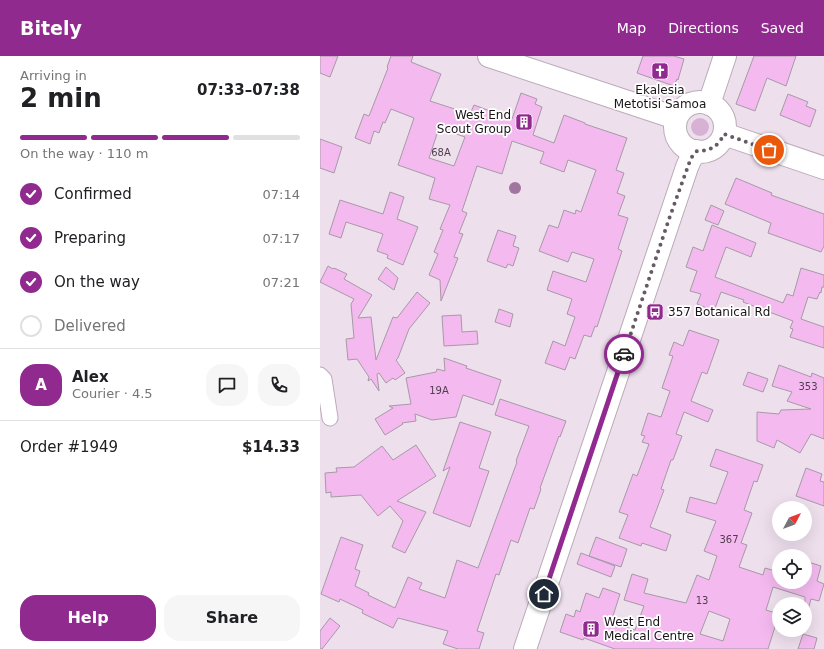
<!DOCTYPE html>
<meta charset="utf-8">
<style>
:root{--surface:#fff;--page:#f6f6f6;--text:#202124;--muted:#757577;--line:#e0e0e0;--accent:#912a8f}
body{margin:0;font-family:"DejaVu Sans",sans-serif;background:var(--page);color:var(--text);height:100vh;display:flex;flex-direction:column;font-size:15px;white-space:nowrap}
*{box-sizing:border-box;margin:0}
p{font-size:13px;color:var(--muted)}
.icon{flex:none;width:22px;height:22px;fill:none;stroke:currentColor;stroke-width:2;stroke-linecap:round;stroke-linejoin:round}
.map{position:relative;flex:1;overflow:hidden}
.panel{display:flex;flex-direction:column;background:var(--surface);width:320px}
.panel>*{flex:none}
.needle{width:26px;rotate:49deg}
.fabs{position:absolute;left:452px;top:445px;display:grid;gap:8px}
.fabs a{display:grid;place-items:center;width:40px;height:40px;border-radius:50%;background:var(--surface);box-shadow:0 4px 16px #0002;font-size:20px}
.pin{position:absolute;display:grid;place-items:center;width:34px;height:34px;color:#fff;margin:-17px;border:2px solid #fff;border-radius:50%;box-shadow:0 1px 4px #0007}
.courier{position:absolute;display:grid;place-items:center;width:40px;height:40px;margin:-20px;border:3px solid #912a8f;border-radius:50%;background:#fff;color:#222;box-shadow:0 1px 5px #0007}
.overview em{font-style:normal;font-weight:700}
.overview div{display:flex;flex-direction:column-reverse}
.overview{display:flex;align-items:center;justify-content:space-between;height:68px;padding:0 20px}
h1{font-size:26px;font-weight:700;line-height:30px}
.bar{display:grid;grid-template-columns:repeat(4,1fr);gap:6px 4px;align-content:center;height:48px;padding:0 20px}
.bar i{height:5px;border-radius:3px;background:var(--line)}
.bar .on{background:var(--accent)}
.bar p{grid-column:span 4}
.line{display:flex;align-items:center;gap:10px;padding:0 20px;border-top:1px solid var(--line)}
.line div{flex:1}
.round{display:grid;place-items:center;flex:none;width:42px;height:42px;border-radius:16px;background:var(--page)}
ol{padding:0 20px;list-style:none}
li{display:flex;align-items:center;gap:12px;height:44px}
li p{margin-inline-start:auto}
li .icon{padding:4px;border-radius:50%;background:var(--accent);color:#fff;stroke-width:4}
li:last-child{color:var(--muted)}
li i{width:22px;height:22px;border:2px solid var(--line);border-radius:50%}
.button{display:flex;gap:8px;margin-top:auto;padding:8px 20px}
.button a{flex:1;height:46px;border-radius:16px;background:var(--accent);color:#fff;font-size:16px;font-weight:700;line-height:46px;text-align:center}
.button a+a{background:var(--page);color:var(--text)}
header{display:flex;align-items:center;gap:24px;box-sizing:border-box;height:56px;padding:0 20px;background:var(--accent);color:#fff}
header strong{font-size:19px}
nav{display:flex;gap:22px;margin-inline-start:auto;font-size:14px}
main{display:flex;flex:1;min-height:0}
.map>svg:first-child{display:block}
.green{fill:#d7b2d4}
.building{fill:#f4baf0;stroke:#a799a6;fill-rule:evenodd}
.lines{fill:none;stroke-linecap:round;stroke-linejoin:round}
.street-casing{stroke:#baabb8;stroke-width:17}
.secondary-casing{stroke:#baabb8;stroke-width:24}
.street{stroke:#fff;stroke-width:15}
.secondary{stroke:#fff;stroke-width:22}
.tree{fill:#a0769f}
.done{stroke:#645b63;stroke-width:4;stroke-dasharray:0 7.2}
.route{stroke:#912a8f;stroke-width:5}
.labels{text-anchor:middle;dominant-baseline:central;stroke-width:3.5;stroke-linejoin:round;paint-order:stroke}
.number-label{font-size:10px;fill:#503e4f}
.poi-label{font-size:12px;fill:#1a1419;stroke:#fff;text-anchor:start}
</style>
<header>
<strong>Bitely</strong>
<nav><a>Map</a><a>Directions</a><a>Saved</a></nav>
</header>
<main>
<section class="panel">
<div class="overview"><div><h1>2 min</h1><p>Arriving in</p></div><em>07:33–07:38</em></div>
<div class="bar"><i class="on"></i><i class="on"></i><i class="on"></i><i></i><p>On the way · 110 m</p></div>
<ol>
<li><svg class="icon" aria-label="check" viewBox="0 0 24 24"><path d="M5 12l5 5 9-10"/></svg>Confirmed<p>07:14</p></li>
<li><svg class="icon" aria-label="check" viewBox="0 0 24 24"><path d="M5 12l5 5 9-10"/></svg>Preparing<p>07:17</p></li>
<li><svg class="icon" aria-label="check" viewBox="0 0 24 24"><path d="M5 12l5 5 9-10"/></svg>On the way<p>07:21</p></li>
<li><i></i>Delivered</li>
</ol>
<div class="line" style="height:72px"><b class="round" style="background:var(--accent);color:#fff">A</b><div><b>Alex</b><p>Courier · 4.5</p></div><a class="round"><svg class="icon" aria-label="chat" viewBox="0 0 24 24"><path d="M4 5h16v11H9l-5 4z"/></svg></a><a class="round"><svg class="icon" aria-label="phone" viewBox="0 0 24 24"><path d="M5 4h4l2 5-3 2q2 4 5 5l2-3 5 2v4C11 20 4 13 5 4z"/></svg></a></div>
<div class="line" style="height:52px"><div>Order #1949</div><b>$14.33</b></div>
<div class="button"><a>Help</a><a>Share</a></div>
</section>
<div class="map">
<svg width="504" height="593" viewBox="0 0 504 593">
<rect width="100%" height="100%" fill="#eedfed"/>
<path class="green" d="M371 71a9 9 0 1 1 18 0a9 9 0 1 1-18 0Z"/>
<path class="building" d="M0,0H18L10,21L0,17Z
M71,0H93L91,6L121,18L110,45L150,58L154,49L192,63L201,37L217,43L215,48L222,51L213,79L234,87L244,59L265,67V68L307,82L296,114L304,117L297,137L305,140L298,159L308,162L298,193L302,195L277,271L275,270L271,281L264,279L255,303L250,301L245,314L225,307L233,285L245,290L255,261L247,258L252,243L227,234L233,215L266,226L274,203L252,196L248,206L219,195L229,169L238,172L244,154L255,158L256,154L261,156L276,114L248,104L244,116L220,107L224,96L192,85L182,118L157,110L142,155L147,157L139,177L143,178L134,201L138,202L121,245L120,224L109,219L118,198L114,196L123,174L120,173L130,149L109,143L115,122L78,109L94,62L71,53L65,67L63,66L59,77L54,75L50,88L35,82L44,58L49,60L68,12L67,11ZM119,72L145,81L134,110L109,102Z
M323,0H354L364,3L358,24L357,23L354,30L317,17Z
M434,0H476L466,30L447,22L435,55L416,48Z
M468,38L488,46L486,50L496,54L490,71L460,59Z
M0,83L22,91L14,117L0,112Z
M416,122L452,137L451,139L504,158V190L501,196L448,177L451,167L405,148Z
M70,136L84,141L77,163L98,171L83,209L67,202L68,199L57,195L63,178L26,166L21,182L9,178L20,144L63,158Z
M391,149L404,155L398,169L385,164Z
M392,169L436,187L431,201L406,191L395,221L463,247L467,238L473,240L481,212L504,219V231H502L501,237L500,236L497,243L488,241L481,263L504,271V292L470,281L473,273L470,272L473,265L423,246L424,244L401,236L394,255L377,248L381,238L370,235L377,215L366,211L373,191L383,195Z
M178,174L196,180L193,190L199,192L193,210L188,208L186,212L167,205Z
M8,210L13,213L14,212L27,218L24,223L52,239L38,262L51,261L56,304L73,261L77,262L97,236L110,247L89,273L78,302L76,304L85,317L75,324L73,322L66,327L59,317L57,318L59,335L51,323L48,325L49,321L37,303L28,304L26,283L34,282L31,248L34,243L0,226Z
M66,211L78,222L74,234L58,223Z
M179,253L193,258L190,271L175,266Z
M141,259L142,276L157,275L158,288L124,290L122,260Z
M369,274L399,284L387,318L382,316L371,345L393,354L388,366L364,356L356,378L362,380L353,404H351L341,433L344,434L330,471L351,479L346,495L322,487L321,490L299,482L308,459L299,456L313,418L317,420L329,388L322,386L325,380L321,379L328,357L341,361L350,335L342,332L353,300L349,299L354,286L363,290Z
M124,302L147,310L146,312L181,324L173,349L143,339L136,361L112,364L95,358L96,365L82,367L83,368L65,379L55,363L73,352L69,350L91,348L86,322L116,316L117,313L125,315Z
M459,309L491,321L492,317L504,322V383L491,378L480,397L457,384L454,392L437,385V356L459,358L461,354L491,353L467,345L472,336L452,330Z
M428,316L448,323L443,336L423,329Z
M180,343L246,365L240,381L239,380L220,432L221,433L214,453L210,452L198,487L191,484L179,519L176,518L157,575L164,577L159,593H138L123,588L128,575L78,562L73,572L42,557L43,554L20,543L19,546L1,538L21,481L43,489L35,513L40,515L35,530L49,537L48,539L75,552L88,521L102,527L99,533L125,542L137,504L158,512L197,406L196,405L209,370L175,359Z
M140,366L171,376L159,412L169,415L150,471L113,457L130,411L123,415Z
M96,389L116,420L77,445L106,456L85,497L72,491L83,465L70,450L58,460L41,439L11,441V436L6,437L5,417L17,416L16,412L34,411L62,390L73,404Z
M396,393L443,409L437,426L434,425L424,454L432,457L421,487L427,489L419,511L443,519L445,512L459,516V526H485V505L501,510L497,525L504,528L499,545L491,543L488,554L485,553V541L453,531L446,554L459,558L448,593H295L264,582L263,584L240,576L246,558L254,561L256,554L260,556L266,537L279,542L283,532L300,538L291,566L315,574L324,550L304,544L312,518L328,523L324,537L366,547L377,519L389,524L397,500L384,495L396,465L366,456L370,441L396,448L408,416L390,410ZM389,555L410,563L403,585L380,578Z
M486,412L502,418L500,425L504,426V450L476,440Z
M276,481L307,493L301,511L269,500Z
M261,497L295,510L291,521L257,508Z
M10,562L20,570L2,593H0V575Z
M483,578L497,582L494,593H478Z"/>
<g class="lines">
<defs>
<path id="street" d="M0,319L4,323L10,362"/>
<path id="secondary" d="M169,0L356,62
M355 71a25 25 0 1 1 50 0a25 25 0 1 1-50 0Z
M389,48L405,0
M404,78L504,112
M205,593L367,111L371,102L377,95"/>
</defs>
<use href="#street" class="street-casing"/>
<use href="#secondary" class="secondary-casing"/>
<use href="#street" class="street"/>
<use href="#secondary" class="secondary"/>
</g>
<g class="tree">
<circle cx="322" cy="34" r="6"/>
<circle cx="195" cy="132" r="6"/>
</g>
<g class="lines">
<path class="done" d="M304,298L349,163L371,102L377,95C390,95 398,91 404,78L449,94"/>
<path class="route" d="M224,538L304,298"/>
</g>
<defs>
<symbol id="church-square" viewBox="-11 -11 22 22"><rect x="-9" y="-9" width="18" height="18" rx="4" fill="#912a8f" stroke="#fff"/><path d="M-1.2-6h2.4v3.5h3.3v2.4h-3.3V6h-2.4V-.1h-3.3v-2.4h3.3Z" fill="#fff"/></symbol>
<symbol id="building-square" viewBox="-11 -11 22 22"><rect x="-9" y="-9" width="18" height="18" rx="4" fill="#912a8f" stroke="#fff"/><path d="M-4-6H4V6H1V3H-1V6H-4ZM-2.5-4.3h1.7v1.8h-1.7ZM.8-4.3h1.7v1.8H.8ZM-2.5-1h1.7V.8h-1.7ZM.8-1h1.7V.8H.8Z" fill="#fff"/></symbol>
<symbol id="bus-square" viewBox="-11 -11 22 22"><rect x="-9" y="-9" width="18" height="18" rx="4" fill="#912a8f" stroke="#fff"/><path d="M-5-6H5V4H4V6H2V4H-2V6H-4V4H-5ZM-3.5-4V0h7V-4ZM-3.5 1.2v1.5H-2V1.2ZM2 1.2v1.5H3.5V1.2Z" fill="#fff"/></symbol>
</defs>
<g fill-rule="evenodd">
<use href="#church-square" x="330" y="5" width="20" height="20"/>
<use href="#building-square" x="194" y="56" width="20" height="20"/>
<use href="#bus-square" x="325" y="246" width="20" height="20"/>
<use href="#building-square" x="261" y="563" width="20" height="20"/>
</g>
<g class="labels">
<g class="number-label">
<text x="121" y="96">68A</text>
<text x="488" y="330">353</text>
<text x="119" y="334">19A</text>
<text x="409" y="483">367</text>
<text x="382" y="544">13</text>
</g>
<g class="poi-label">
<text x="340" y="34" text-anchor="middle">Ekalesia<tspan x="340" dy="14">Metotisi Samoa</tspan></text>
<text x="191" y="59" text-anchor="end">West End<tspan x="191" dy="14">Scout Group</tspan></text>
<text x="348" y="256">357 Botanical Rd</text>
<text x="284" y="566">West End<tspan x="284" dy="14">Medical Centre</tspan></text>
</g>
</g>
</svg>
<div class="fabs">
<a><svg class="needle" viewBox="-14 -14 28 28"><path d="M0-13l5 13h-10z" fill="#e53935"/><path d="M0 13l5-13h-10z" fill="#757577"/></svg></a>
<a><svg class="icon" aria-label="locate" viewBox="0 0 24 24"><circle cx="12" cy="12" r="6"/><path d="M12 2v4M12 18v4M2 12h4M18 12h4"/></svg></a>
<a><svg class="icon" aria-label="layers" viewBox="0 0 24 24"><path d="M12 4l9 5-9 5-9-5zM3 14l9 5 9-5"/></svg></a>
</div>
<div class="pin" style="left:449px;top:94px;background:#ea580c"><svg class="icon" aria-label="bag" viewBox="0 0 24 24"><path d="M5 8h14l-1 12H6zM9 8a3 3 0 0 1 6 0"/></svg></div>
<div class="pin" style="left:224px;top:538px;background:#1f2937"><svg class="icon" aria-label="home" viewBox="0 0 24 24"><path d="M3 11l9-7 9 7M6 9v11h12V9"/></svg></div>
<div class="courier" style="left:304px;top:298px"><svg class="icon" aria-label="car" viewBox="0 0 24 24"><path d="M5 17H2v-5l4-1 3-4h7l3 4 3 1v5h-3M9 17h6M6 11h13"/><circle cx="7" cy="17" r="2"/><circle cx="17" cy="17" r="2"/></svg></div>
</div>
</main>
